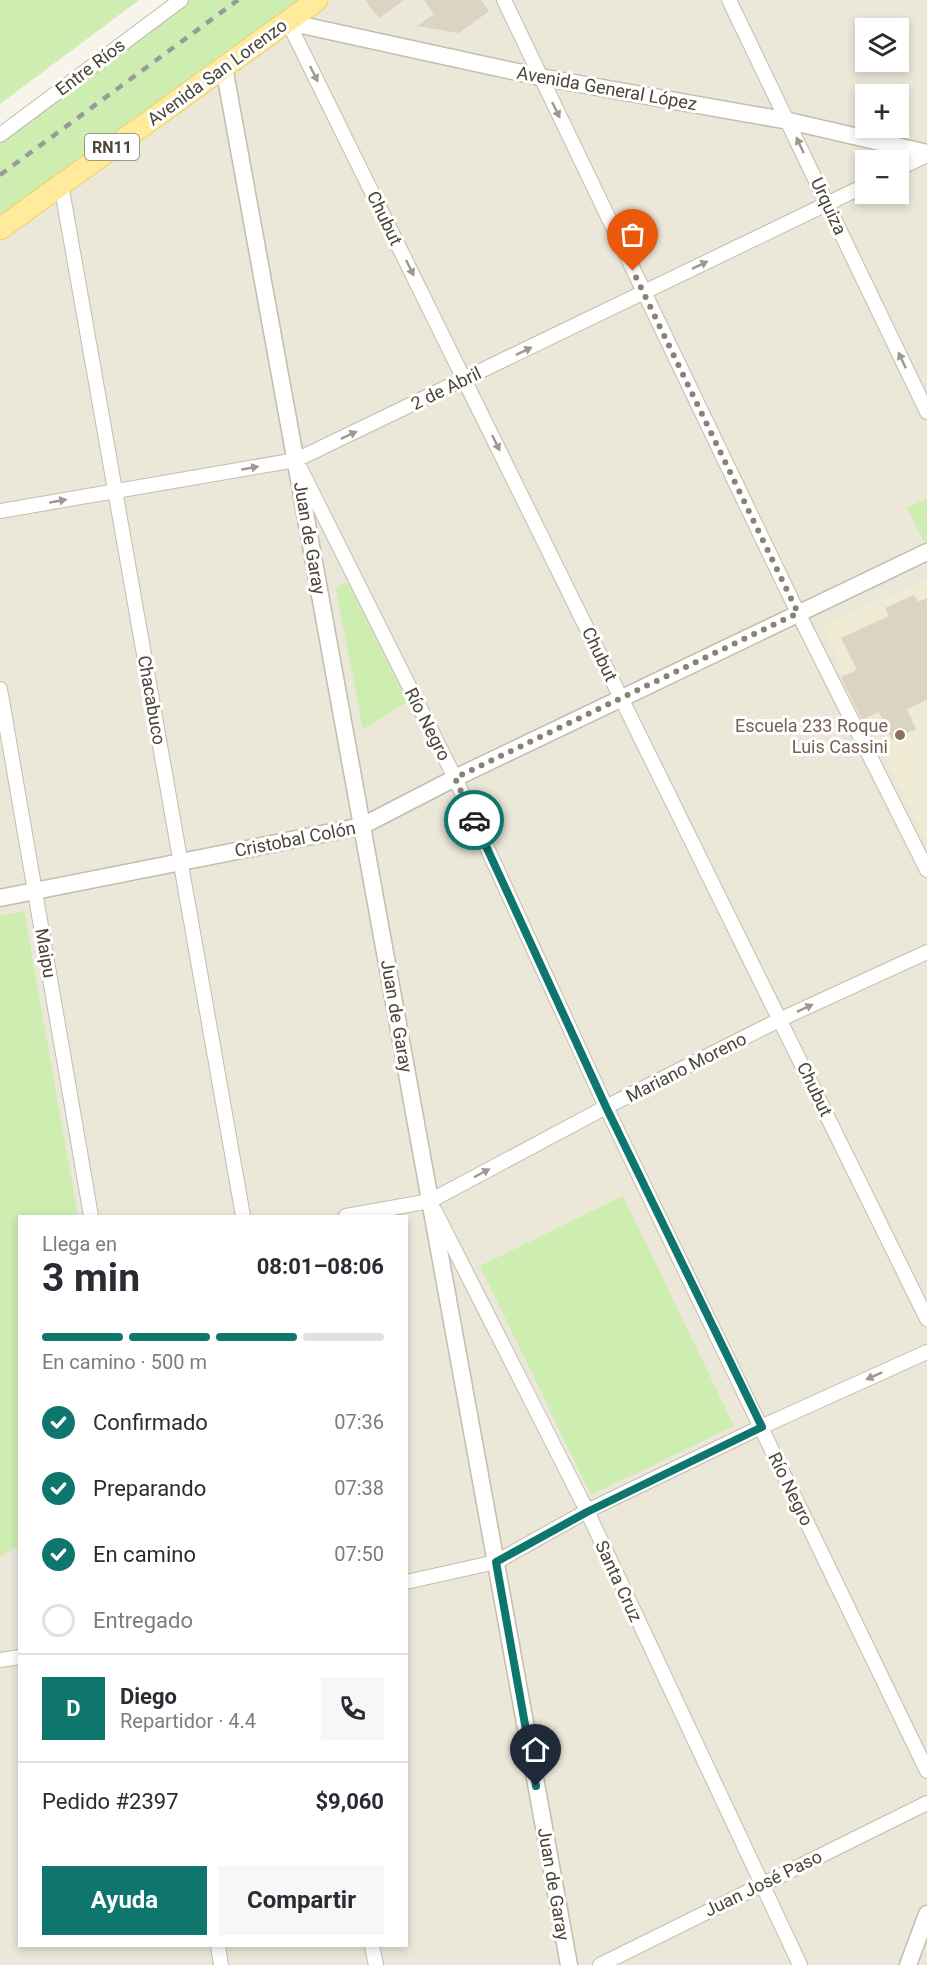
<!DOCTYPE html>
<html lang="es">
<meta charset="utf-8">
<style>
:root{--surface:#fff;--page:#f7f7f7;--text:#2b2b33;--muted:#7c7c81;--line:#e1e1e2;--accent:#0f766e}
body{margin:0;font-family:Roboto,sans-serif;background:var(--page);color:var(--text);height:100vh;display:flex;flex-direction:column;font-size:22px;white-space:nowrap}
*{box-sizing:border-box;margin:0}
p{font-size:20px;color:var(--muted)}
.icon{flex:none;width:33px;height:33px;fill:none;stroke:currentColor;stroke-width:2;stroke-linecap:round;stroke-linejoin:round}
.map{position:relative;flex:1;overflow:hidden}
.details{position:absolute;left:18px;top:1215px;width:390px;height:732px;display:flex;flex-direction:column;background:var(--surface);border-radius:0px;box-shadow:0 3px 9px #0003}
.details>*{flex:none}
.buttons{position:absolute;left:855px;top:18px;display:grid;gap:12px}
.buttons a{display:grid;place-items:center;width:54px;height:54px;border-radius:0px;background:var(--surface);box-shadow:0 3px 9px #0003;font-size:30px}
.pin{position:absolute;display:grid;place-items:center;width:51px;height:51px;color:#fff;margin:-62px -26px;border-radius:50% 50% 50% 0;rotate:-45deg;box-shadow:0 0 6px #0007}
.pin .icon{rotate:45deg}
.courier{position:absolute;display:grid;place-items:center;width:60px;height:60px;margin:-30px;border:4px solid #0f766e;border-radius:50%;background:#fff;color:#222;box-shadow:0 2px 8px #0007}
.summary em{font-style:normal;font-weight:700}
.summary div{display:flex;flex-direction:column-reverse}
.summary{display:flex;align-items:center;justify-content:space-between;height:102px;padding:0 24px}
h1{font-size:39px;font-weight:700;line-height:45px}
.bar{display:grid;grid-template-columns:repeat(4,1fr);gap:9px 6px;align-content:center;height:72px;padding:0 24px}
.bar i{height:8px;border-radius:4px;background:var(--line)}
.bar .active{background:var(--accent)}
.bar p{grid-column:span 4}
.line{display:flex;align-items:center;gap:15px;padding:0 24px;border-top:2px solid var(--line)}
.line div{flex:1}
.round{display:grid;place-items:center;flex:none;width:63px;height:63px;border-radius:0px;background:var(--page)}
ol{padding:0 24px;list-style:none}
li{display:flex;align-items:center;gap:18px;height:66px}
li p{margin-inline-start:auto}
li .icon{padding:6px;border-radius:50%;background:var(--accent);color:#fff;stroke-width:4}
li:last-child{color:var(--muted)}
li i{width:33px;height:33px;border:3px solid var(--line);border-radius:50%}
.action{display:flex;gap:12px;margin-top:auto;padding:12px 24px}
.action a{flex:1;height:69px;border-radius:0px;background:var(--accent);color:#fff;font-size:24px;font-weight:700;line-height:69px;text-align:center}
.action a+a{background:var(--page);color:var(--text)}
.map>svg:first-child{display:block}
.residential{fill:#ebe7d9;fill-rule:evenodd}
.education{fill:#f0ebd4}
.green{fill:#cdedb1}
.building{fill:#dcd4c2}
.lines{fill:none;stroke-linecap:round;stroke-linejoin:round}
.minor-casing{stroke:#c3bdac;stroke-width:16}
.tertiary-casing{stroke:#c3bdac;stroke-width:19}
.primary-casing{stroke:#eed062;stroke-width:23}
.minor{stroke:#fff;stroke-width:14}
.tertiary{stroke:#fff;stroke-width:16}
.primary{stroke:#ffeb9b;stroke-width:21}
.rail{stroke:#9a9a9a;stroke-width:4.5;stroke-dasharray:8 8;stroke-linecap:butt}
.oneway{fill:#9d9992}
.done{stroke:#888377;stroke-width:6;stroke-dasharray:0 10.8}
.route{stroke:#0f766e;stroke-width:8}
.education-dot{fill:#8d6e63;stroke:#fff;stroke-width:2}
.labels{text-anchor:middle;dominant-baseline:central;stroke-width:6;stroke-linejoin:round;paint-order:stroke}
.shield{fill:#fff;stroke:#827e74;stroke-width:1.5}
.shield-label{font-size:16px;font-weight:bold;fill:#4c4638}
.street-label{font-size:18px;fill:#4c4638;stroke:#fff}
.education-label{font-size:18px;fill:#785e54;stroke:#fff;text-anchor:end}
</style>
<div class="map">
<svg width="927" height="1965" viewBox="0 0 927 1965">
<rect width="100%" height="100%" fill="#f6f4eb"/>
<path class="residential" d="M317,0H927V1965H0V229ZM866,28H898V62H866ZM866,94H898V128H866ZM866,160H898V194H866ZM20,1216H406V1946H20Z"/>
<path class="education" d="M927,579V843L821,626Z"/>
<path class="green" d="M0,0H139L0,104Z
M181,0H317L0,229V135Z
M927,498V541L924,542L907,508Z
M342,583H348L407,702L363,729L336,590Z
M24,911L78,1216H20L19,1545L0,1557V916Z
M623,1196L734,1426L591,1495L480,1266Z"/>
<path class="building" d="M365,0H404L379,18Z
M424,0H481L489,11L459,33L417,26L434,14Z
M914,595L918,602L927,598V700L907,709L916,729L892,740L879,712L862,720L857,710L841,677L857,670L841,638L889,616L885,608Z"/>
<g class="lines">
<defs>
<path id="minor" d="M504,0L798,613L927,870
M729,0L927,412
M288,22L927,1319
M0,135L181,0
M898,169L927,155
M61,184L243,1216
M301,470L455,778L606,1107L927,1771
M0,511L296,460L866,185
M0,689L91,1216
M435,1211L587,1511L800,1965
M346,1216L430,1201L606,1107L781,1019L927,952
M406,1582L496,1562L587,1511L761,1427L927,1352
M0,1660L20,1657
M218,1946L221,1965
M372,1946L376,1965
M600,1965L927,1803"/>
<path id="tertiary" d="M288,22L540,77L789,121L927,153
M224,67L569,1965
M0,898L362,826L455,778L927,552
M908,1965L927,1914"/>
<path id="primary" d="M0,229L317,0"/>
</defs>
<use href="#minor" class="minor-casing"/>
<use href="#tertiary" class="tertiary-casing"/>
<use href="#primary" class="primary-casing"/>
<use href="#minor" class="minor"/>
<use href="#tertiary" class="tertiary"/>
<use href="#primary" class="primary"/>
<path class="rail" d="M0,175L238,0"/>
</g>
<defs><path id="oneway-solid" d="M-6-.8H1V-3.2L6.5 0L1 3.2V.8H-6Z" transform="scale(1.5)"/></defs>
<g class="oneway">
<use href="#oneway-solid" transform="translate(314 74) rotate(64)"/>
<use href="#oneway-solid" transform="translate(556 110) rotate(64)"/>
<use href="#oneway-solid" transform="translate(800 145) rotate(-115)"/>
<use href="#oneway-solid" transform="translate(700 265) rotate(-26)"/>
<use href="#oneway-solid" transform="translate(410 268) rotate(64)"/>
<use href="#oneway-solid" transform="translate(524 351) rotate(-26)"/>
<use href="#oneway-solid" transform="translate(902 360) rotate(-115)"/>
<use href="#oneway-solid" transform="translate(349 435) rotate(-25)"/>
<use href="#oneway-solid" transform="translate(496 443) rotate(64)"/>
<use href="#oneway-solid" transform="translate(250 468) rotate(-10)"/>
<use href="#oneway-solid" transform="translate(58 501) rotate(-10)"/>
<use href="#oneway-solid" transform="translate(805 1008) rotate(-25)"/>
<use href="#oneway-solid" transform="translate(482 1173) rotate(-28)"/>
<use href="#oneway-solid" transform="translate(874 1376) rotate(156)"/>
</g>
<g class="lines">
<path class="done" d="M474,820L455,778L798,613L633,271"/>
<path class="route" d="M474,820L606,1107L762,1427L587,1512L496,1562L536,1786"/>
</g>
<circle class="education-dot" cx="900" cy="735" r="6"/>
<g class="labels">
<rect class="shield" x="85" y="134" width="54" height="26" rx="4.5"/>
<g class="shield-label">
<text x="112" y="147">RN11</text>
</g>
<g class="street-label">
<text transform="translate(90 67) rotate(-37)">Entre Ríos</text>
<text transform="translate(217 72) rotate(-36)">Avenida San Lorenzo</text>
<text transform="translate(607 88) rotate(10)">Avenida General López</text>
<text transform="translate(829 206) rotate(65)">Urquiza</text>
<text transform="translate(385 218) rotate(64)">Chubut</text>
<text transform="translate(446 388) rotate(-26)">2 de Abril</text>
<text transform="translate(310 538) rotate(80)">Juan de Garay</text>
<text transform="translate(600 654) rotate(64)">Chubut</text>
<text transform="translate(152 700) rotate(80)">Chacabuco</text>
<text transform="translate(428 724) rotate(63)">Río Negro</text>
<text transform="translate(295 839) rotate(-11)">Cristobal Colón</text>
<text transform="translate(46 953) rotate(80)">Maipu</text>
<text transform="translate(397 1016) rotate(80)">Juan de Garay</text>
<text transform="translate(686 1067) rotate(-27)">Mariano Moreno</text>
<text transform="translate(815 1089) rotate(64)">Chubut</text>
<text transform="translate(791 1489) rotate(64)">Río Negro</text>
<text transform="translate(619 1581) rotate(65)">Santa Cruz</text>
<text transform="translate(763 1883) rotate(-26)">Juan José Paso</text>
<text transform="translate(554 1884) rotate(80)">Juan de Garay</text>
</g>
<g class="education-label">
<text x="888" y="725">Escuela 233 Roque<tspan x="888" dy="21">Luis Cassini</tspan></text>
</g>
</g>
</svg>
<div class="buttons">
<a><svg class="icon" aria-label="layers" viewBox="0 0 24 24"><path d="M12 4l9 5-9 5-9-5zM3 14l9 5 9-5"/></svg></a>
<a>+</a>
<a>−</a>
</div>
<div class="pin" style="left:633px;top:271px;background:#ea580c"><svg class="icon" aria-label="bag" viewBox="0 0 24 24"><path d="M5 8h14l-1 12H6zM9 8a3 3 0 0 1 6 0"/></svg></div>
<div class="pin" style="left:536px;top:1786px;background:#1f2937"><svg class="icon" aria-label="home" viewBox="0 0 24 24"><path d="M3 11l9-7 9 7M6 9v11h12V9"/></svg></div>
<div class="courier" style="left:474px;top:820px"><svg class="icon" aria-label="car" viewBox="0 0 24 24"><path d="M5 17H2v-5l4-1 3-4h7l3 4 3 1v5h-3M9 17h6M6 11h13"/><circle cx="7" cy="17" r="2"/><circle cx="17" cy="17" r="2"/></svg></div>
<section class="details">
<div class="summary"><div><h1>3 min</h1><p>Llega en</p></div><em>08:01–08:06</em></div>
<div class="bar"><i class="active"></i><i class="active"></i><i class="active"></i><i></i><p>En camino · 500 m</p></div>
<ol>
<li><svg class="icon" aria-label="check" viewBox="0 0 24 24"><path d="M5 12l5 5 9-10"/></svg>Confirmado<p>07:36</p></li>
<li><svg class="icon" aria-label="check" viewBox="0 0 24 24"><path d="M5 12l5 5 9-10"/></svg>Preparando<p>07:38</p></li>
<li><svg class="icon" aria-label="check" viewBox="0 0 24 24"><path d="M5 12l5 5 9-10"/></svg>En camino<p>07:50</p></li>
<li><i></i>Entregado</li>
</ol>
<div class="line" style="height:108px"><b class="round" style="background:var(--accent);color:#fff">D</b><div><b>Diego</b><p>Repartidor · 4.4</p></div><a class="round"><svg class="icon" aria-label="phone" viewBox="0 0 24 24"><path d="M5 4h4l2 5-3 2q2 4 5 5l2-3 5 2v4C11 20 4 13 5 4z"/></svg></a></div>
<div class="line" style="height:78px"><div>Pedido #2397</div><b>$9,060</b></div>
<div class="action"><a>Ayuda</a><a>Compartir</a></div>
</section>
</div>
